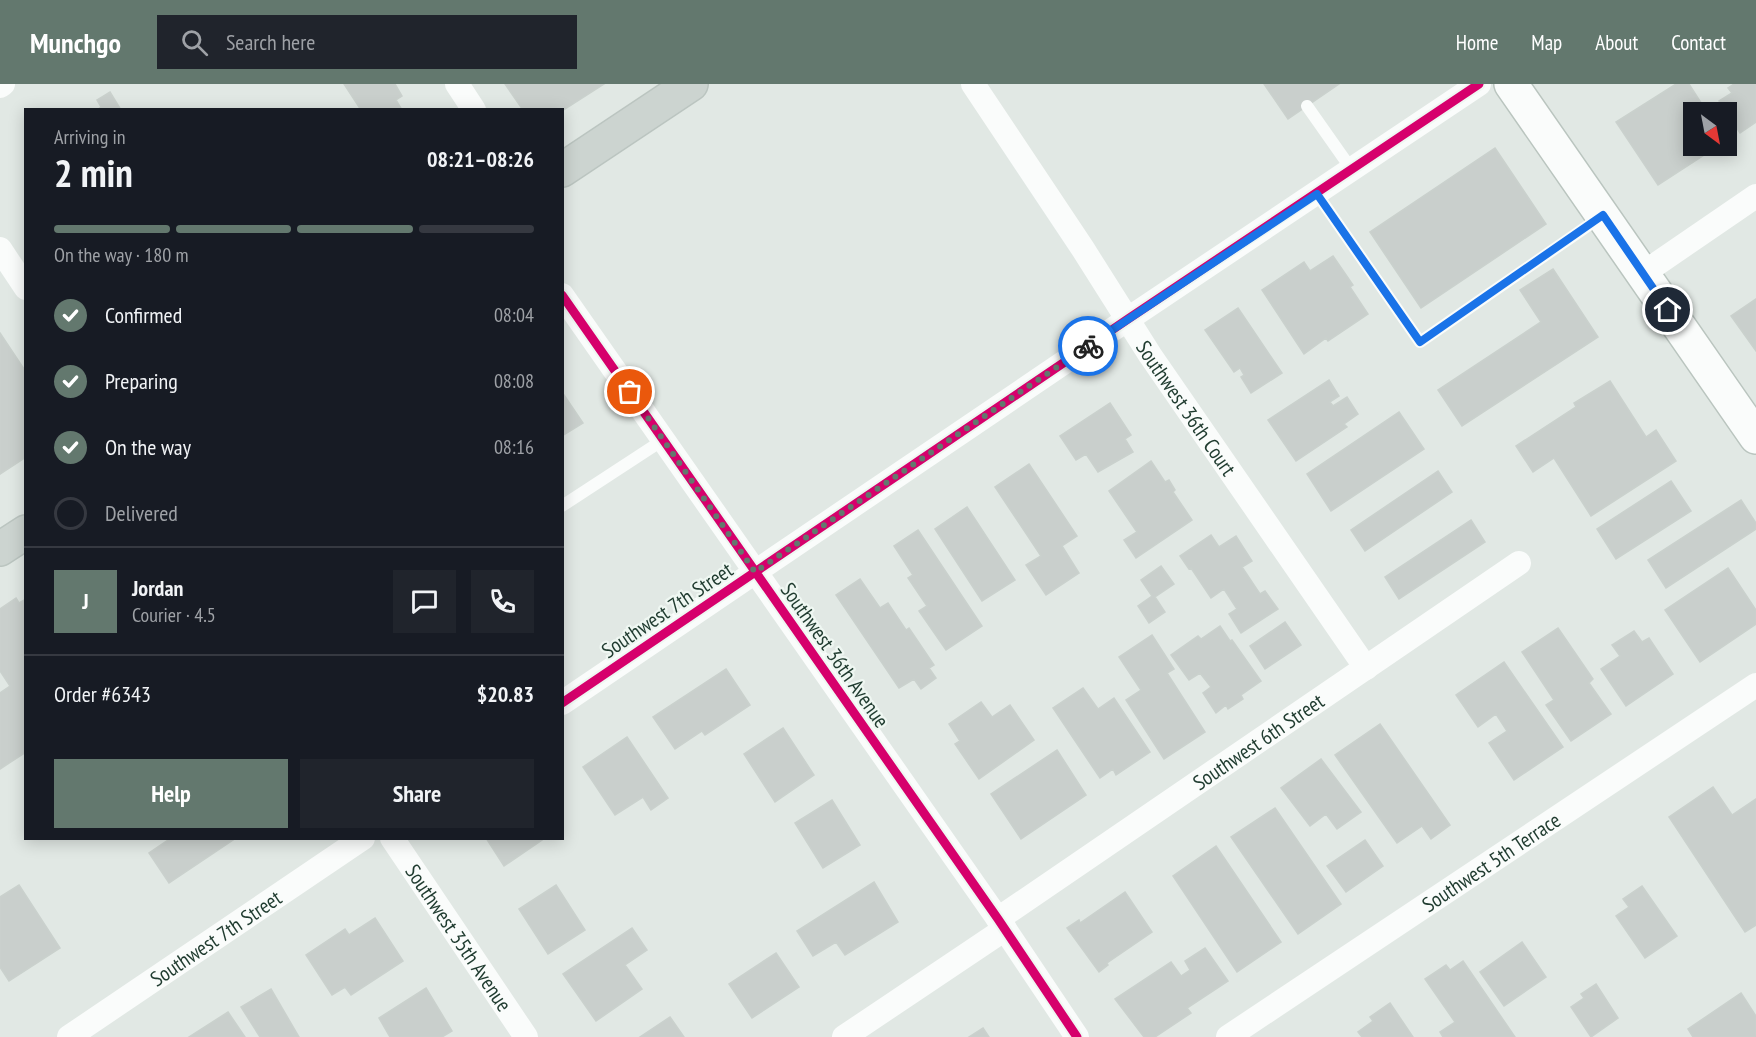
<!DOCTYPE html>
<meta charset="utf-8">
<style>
:root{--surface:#171b24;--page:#20242c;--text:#f1f3f6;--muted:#9ea1a6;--line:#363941;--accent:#63786e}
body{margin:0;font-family:"PT Sans Narrow",sans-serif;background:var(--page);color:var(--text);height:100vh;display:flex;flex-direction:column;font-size:22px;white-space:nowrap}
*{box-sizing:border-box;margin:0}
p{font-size:20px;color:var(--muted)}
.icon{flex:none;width:33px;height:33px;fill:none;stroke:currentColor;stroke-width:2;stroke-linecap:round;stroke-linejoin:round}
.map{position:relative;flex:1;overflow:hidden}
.drawer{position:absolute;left:24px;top:24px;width:540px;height:732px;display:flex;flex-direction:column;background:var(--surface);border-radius:0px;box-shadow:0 3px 15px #0003}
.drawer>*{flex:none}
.needle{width:39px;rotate:148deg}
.controls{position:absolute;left:1683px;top:18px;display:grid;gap:12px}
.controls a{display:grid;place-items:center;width:54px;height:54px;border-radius:0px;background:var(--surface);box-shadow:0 3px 15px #0003;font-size:30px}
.pin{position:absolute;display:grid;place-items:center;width:51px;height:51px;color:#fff;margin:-26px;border:3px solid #fff;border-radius:50%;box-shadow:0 2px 6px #0007}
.courier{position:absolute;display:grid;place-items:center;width:60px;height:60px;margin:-30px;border:4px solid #1a73e8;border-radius:50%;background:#fff;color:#222;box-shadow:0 2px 8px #0007}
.summary em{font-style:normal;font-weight:700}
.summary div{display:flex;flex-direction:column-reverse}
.summary{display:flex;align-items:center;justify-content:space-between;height:102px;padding:0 30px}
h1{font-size:39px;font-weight:700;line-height:45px}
.bar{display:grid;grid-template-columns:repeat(4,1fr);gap:9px 6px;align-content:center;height:72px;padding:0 30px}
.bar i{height:8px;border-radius:4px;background:var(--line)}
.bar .selected{background:var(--accent)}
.bar p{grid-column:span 4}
.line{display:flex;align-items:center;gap:15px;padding:0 30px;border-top:2px solid var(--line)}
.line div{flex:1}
.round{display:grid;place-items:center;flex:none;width:63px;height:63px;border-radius:0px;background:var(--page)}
ol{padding:0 30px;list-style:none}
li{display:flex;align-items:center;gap:18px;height:66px}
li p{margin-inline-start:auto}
li .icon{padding:6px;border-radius:50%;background:var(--accent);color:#fff;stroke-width:4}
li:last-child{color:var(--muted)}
li i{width:33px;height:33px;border:3px solid var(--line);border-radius:50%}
.primary-button{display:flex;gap:12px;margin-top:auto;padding:12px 30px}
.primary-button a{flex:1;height:69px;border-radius:0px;background:var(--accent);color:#fff;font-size:24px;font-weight:700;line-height:69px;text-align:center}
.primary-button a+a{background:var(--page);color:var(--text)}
header{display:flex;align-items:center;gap:36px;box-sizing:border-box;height:84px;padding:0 30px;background:var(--accent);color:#fff}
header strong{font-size:28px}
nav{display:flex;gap:33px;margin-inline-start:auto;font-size:21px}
.search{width:420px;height:54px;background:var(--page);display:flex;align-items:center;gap:15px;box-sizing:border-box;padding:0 21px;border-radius:0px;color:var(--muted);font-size:22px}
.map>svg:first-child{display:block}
.building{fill:#c9cfcc;stroke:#cad1cd;stroke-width:1.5}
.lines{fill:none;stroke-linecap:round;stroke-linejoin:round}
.secondary-casing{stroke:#bac5bf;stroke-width:36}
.primary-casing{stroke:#bbc5c0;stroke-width:36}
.service{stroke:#fafcfb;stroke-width:12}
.minor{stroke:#fafcfb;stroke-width:24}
.secondary{stroke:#fafcfb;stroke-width:33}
.primary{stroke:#ccd4d0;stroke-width:33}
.cycleway-casing{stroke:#eff7f2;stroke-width:13}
.cycleway{stroke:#d6006c;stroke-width:9}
.done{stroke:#63786e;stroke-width:6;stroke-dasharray:0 10.8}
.route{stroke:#1a73e8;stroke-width:8}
.labels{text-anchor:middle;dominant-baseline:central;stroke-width:4.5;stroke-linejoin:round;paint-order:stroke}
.street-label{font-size:21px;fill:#1f3b2f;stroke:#eff7f2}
</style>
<header>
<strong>Munchgo</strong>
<div class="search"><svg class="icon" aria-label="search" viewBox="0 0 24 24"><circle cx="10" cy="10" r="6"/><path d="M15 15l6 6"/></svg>Search here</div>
<nav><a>Home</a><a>Map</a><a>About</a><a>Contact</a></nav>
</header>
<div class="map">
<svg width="1756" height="953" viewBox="0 0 1756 953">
<rect width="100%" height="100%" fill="#e1e8e4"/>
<path class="building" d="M344,0H395L402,12L396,16L402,26H361Z
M505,0H604L562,27V26H523Z
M1264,0H1339L1288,35Z
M1676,0H1689L1707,28H1694V62H1718L1658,101L1616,38Z
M1734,0H1756V38L1740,49L1719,17L1732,9L1728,4Z
M110,8L121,26H97L101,23L97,16Z
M1495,64L1546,140L1421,224L1370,148Z
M1333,172L1353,201L1350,203L1368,230L1328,257L1326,254L1304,270L1262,206L1304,178L1310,187Z
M1553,185L1598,253L1462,342L1438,306L1541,238L1520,206Z
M1756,215V267L1731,232Z
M1238,224L1282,289L1251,309L1241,293L1244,291L1240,284L1234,288L1205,246Z
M0,249L26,288V334L24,335L26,338V373L0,390Z
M1329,296L1339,312L1330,318L1333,322L1347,313L1358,330L1344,340L1347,343L1296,377L1268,336Z
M1610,297L1646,353L1656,346L1676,377L1591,432L1554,374L1533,388L1516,362L1576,323L1574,319Z
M564,311L583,339L562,352V312Z
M1110,319L1131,351L1125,355L1133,368L1098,388L1086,370L1076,376L1060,352Z
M1399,328L1424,365L1331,427L1307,390Z
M1151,377L1165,398L1169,396L1175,406L1173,408L1192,436L1136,474L1124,456L1137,448L1109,407Z
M1029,380L1077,452L1062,462L1079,489L1046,511L1026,481L1041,472L995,403Z
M1438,387L1452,408L1365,467L1351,446Z
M1671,397L1691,427L1616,475L1597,445Z
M1741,416L1756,439V445L1666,504L1648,476Z
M967,423L1015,496L982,517L935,445Z
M1471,436L1485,458L1399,515L1385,493Z
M918,446L982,542L946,566L919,527L927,522L908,494L913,491L894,462Z
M1211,451L1219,463L1236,452L1252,477L1242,483L1260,510L1265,507L1278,525L1241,549L1229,530L1237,525L1224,505L1211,514L1191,484L1189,485L1180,472Z
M1161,482L1174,500L1155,513L1165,528L1149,539L1138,522L1152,512L1141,496Z
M1728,484L1756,526V540L1700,578L1665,526Z
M860,495L880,524L888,519L906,546L909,544L934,581L929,584L936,594L921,605L914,595L899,604L836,511Z
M16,514L19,519L26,515V668L0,685V609L10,602L0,587V525Z
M1285,538L1301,561L1265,585L1250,562Z
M1220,542L1230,557L1232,556L1261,597L1241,611L1243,615L1228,625L1226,621L1216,629L1203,609L1211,603L1200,589L1189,596L1171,571L1198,552L1201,555Z
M1558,544L1593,595L1589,599L1611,630L1571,657L1546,621L1554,616L1522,568Z
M1634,547L1642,558L1649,554L1673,590L1626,622L1601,585L1620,572L1612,561Z
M1152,551L1174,585L1167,589L1205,648L1164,675L1126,616L1141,606L1119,573Z
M1504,578L1563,663L1514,696L1489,659L1507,647L1496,630L1478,643L1456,611Z
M726,585L750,621L705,651L702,647L675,665L653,633Z
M1083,604L1098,625L1114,614L1150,668L1116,691L1113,685L1100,694L1053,624Z
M981,618L992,633L1010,621L1034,656L979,695L955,660L960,657L949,640Z
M1380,640L1450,741L1431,755L1422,742L1397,759L1335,671Z
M783,644L814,691L775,718L744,670Z
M627,653L668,714L651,726L643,713L615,731L583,683Z
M1057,666L1086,711L1021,755L991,710Z
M1321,675L1361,728L1337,745L1326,730L1310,742L1281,704Z
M1713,703L1732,731L1756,715V841L1745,848L1669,733Z
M832,716L860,761L823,784L795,739Z
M1275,724L1341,820L1298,850L1231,753Z
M171,754H236L169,799L149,769Z
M486,754H545L504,782Z
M1365,756L1383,782L1346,808L1327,782Z
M1216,762L1281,858L1237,888L1173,792Z
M874,798L898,838L845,871L836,858L813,872L797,847Z
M19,801L60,864L9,897L0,883V813Z
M556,801L585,846L548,870L519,825Z
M1642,802L1677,852L1645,874L1616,832L1629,823L1623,815Z
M1125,808L1152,848L1107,879L1108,881L1099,888L1067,844L1079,836L1080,839Z
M375,834L403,877L351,911L345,903L332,911L306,871L345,845L349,851Z
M632,844L647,866L625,881L642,905L596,937L563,890Z
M1522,858L1546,893L1504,922L1480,888Z
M1205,864L1228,897L1187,924L1191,929L1155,953H1144L1115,915L1171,878L1181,892L1190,886L1185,877Z
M776,869L799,903L752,934L729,900Z
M1463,877L1515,953H1443L1440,948L1455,938L1425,895L1446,881L1450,886Z
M1596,900L1618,934L1591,953L1571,923L1584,914L1581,910Z
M426,904L452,947L442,953H390L379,934Z
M271,905L299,953H260L241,923Z
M1741,909L1756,932V953H1693L1688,945Z
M1390,919L1413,953H1362L1358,948L1373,937L1370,933Z
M228,928L245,953H189Z
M670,933L684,953H640Z
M983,944L989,953H969Z"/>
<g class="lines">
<defs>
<path id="secondary" d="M1511,0L1756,353"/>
<path id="primary" d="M562,86L691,0
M0,465L26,448"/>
</defs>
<use href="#secondary" class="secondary-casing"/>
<use href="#primary" class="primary-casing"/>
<path class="service" d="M1307,22L1352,86
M1317,110L1420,258L1602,132
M562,422L663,356"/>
<g class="minor">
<path d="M457,0L474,26"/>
<path id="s1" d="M973,0L1083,165L1150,271L1366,584"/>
<path d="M0,2L3,0"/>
<path d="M0,165L26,204"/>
<path d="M1642,190L1756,112"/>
<path d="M562,211L998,835L1077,953"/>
<path d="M562,619L1128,235L1479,0"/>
<path id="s2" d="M392,754L526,953"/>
<path id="s3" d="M998,835L1519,479"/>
<path id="s4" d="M69,953L363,754"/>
<path d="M844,953L1005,845"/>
<path id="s5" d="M1228,953L1756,601"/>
</g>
<use href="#secondary" class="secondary"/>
<use href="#primary" class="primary"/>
<defs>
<path id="cycleway" d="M562,211L998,835L1077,953
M562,619L1128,235L1479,0"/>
</defs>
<use href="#cycleway" class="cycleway-casing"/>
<use href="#cycleway" class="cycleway"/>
</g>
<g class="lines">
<path class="done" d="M630,308L755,488L1088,262"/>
<path class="route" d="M1088,262L1317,110L1420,258L1603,131L1668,226"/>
</g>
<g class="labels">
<g class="street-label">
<text stroke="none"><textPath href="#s1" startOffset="388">Southwest 36th Court</textPath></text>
<text transform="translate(667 526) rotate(-34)">Southwest 7th Street</text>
<text transform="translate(835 571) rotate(55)">Southwest 36th Avenue</text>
<text stroke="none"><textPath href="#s3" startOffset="315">Southwest 6th Street</textPath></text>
<text stroke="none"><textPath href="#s5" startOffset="316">Southwest 5th Terrace</textPath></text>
<text stroke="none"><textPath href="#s4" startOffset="177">Southwest 7th Street</textPath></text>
<text stroke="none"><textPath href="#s2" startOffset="120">Southwest 35th Avenue</textPath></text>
</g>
</g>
</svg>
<div class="controls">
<a><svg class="needle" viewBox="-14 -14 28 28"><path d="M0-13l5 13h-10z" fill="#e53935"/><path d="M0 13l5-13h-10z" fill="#9ea1a6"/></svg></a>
</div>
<div class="pin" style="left:630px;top:308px;background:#ea580c"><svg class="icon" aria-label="bag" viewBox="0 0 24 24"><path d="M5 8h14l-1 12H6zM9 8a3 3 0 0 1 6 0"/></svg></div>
<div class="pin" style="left:1668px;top:226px;background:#1f2937"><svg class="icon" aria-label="home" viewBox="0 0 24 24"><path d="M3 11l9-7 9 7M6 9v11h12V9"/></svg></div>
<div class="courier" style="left:1088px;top:262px"><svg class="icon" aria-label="bike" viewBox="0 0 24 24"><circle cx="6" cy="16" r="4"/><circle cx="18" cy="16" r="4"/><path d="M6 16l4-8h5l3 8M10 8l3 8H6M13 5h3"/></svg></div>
<section class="drawer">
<div class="summary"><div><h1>2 min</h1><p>Arriving in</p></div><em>08:21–08:26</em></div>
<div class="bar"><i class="selected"></i><i class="selected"></i><i class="selected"></i><i></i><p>On the way · 180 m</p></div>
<ol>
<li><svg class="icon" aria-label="check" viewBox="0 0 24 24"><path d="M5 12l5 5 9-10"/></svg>Confirmed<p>08:04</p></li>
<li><svg class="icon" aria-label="check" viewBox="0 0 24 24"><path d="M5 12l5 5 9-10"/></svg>Preparing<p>08:08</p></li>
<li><svg class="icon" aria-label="check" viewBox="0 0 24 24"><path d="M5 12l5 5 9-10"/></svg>On the way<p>08:16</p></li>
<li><i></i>Delivered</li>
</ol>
<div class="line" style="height:108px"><b class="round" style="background:var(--accent);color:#fff">J</b><div><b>Jordan</b><p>Courier · 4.5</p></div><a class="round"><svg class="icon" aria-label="chat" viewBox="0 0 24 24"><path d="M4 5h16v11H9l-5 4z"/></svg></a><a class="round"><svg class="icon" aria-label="phone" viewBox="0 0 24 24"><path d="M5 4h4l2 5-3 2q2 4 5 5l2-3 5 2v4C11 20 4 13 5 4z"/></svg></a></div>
<div class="line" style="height:78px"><div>Order #6343</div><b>$20.83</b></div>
<div class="primary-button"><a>Help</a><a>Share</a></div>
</section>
</div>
